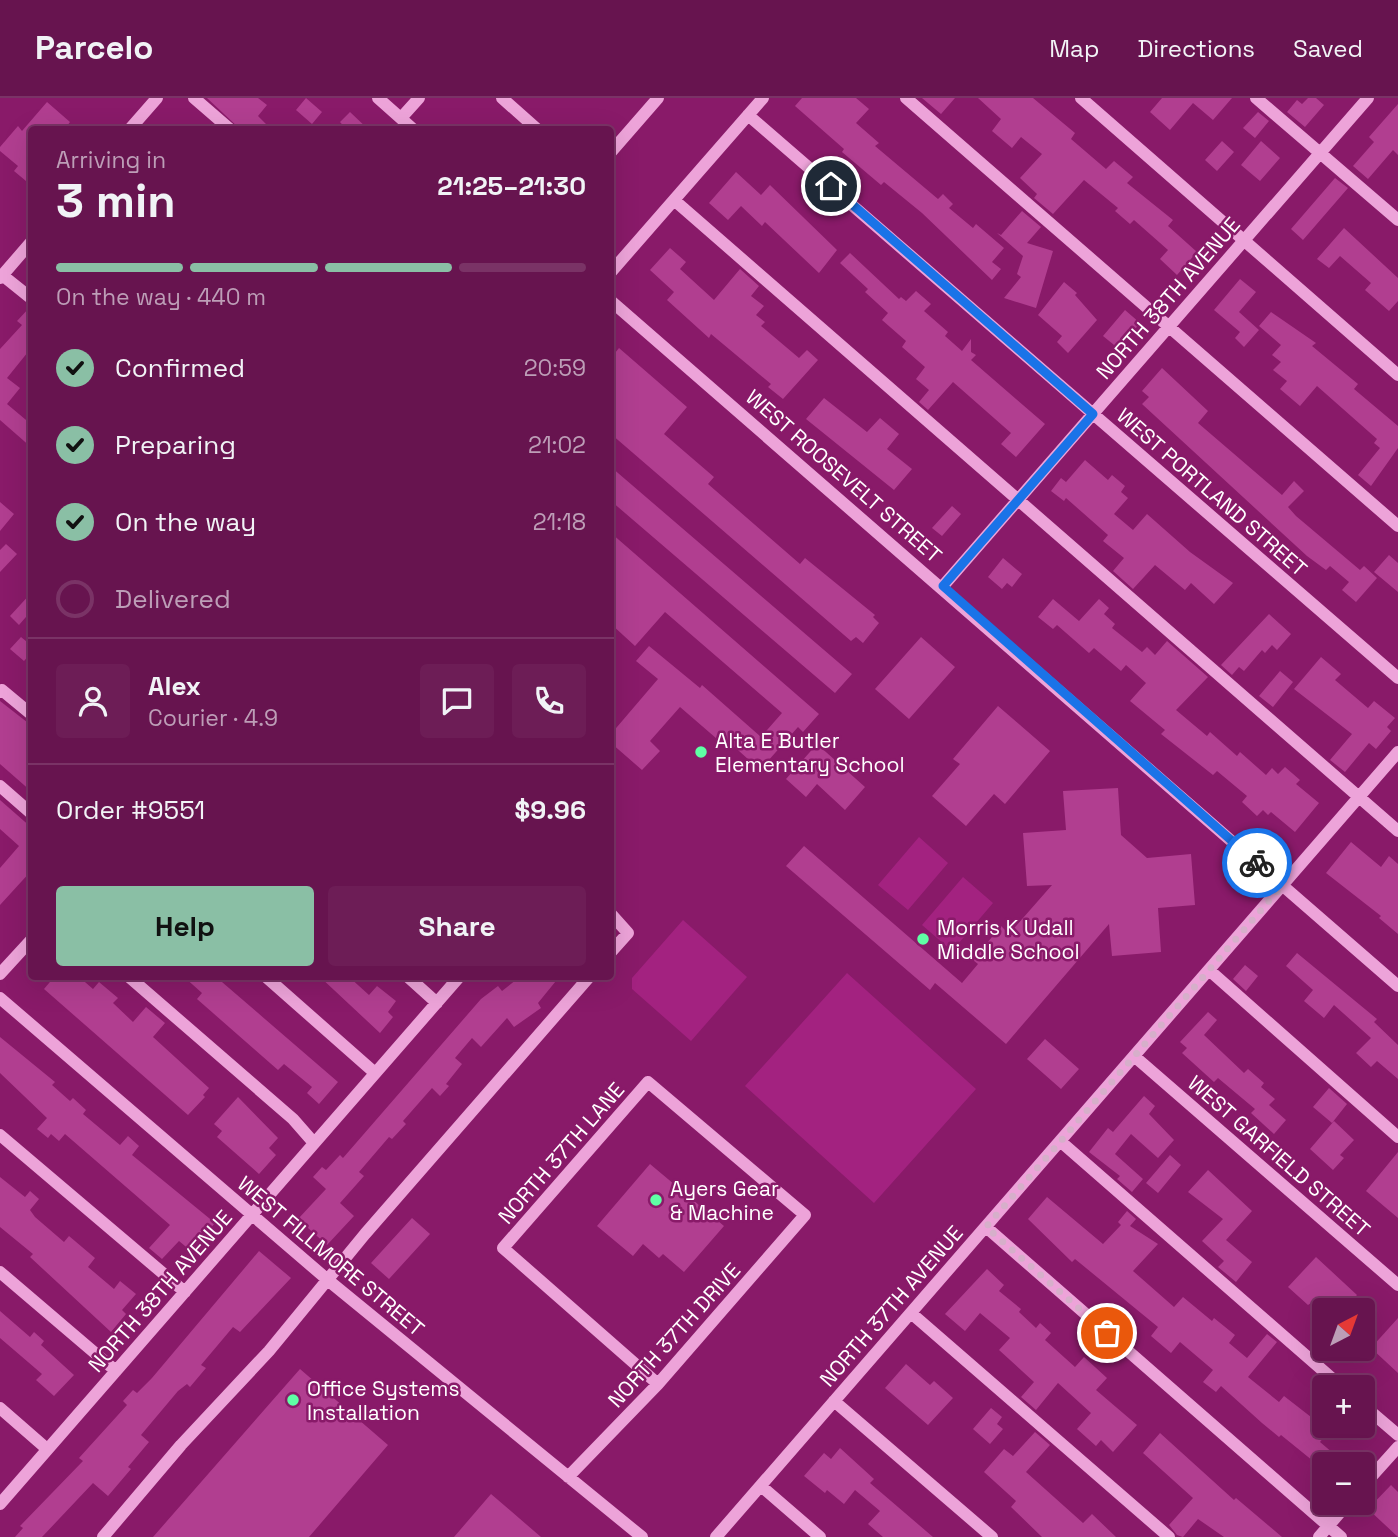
<!DOCTYPE html>
<meta charset="utf-8">
<style>
:root{--surface:#67144f;--page:#6d1d56;--text:#f1f3f6;--muted:#bd9eb7;--line:#7a3366;--accent:#8abfa5}
body{margin:0;font-family:"Space Grotesk",sans-serif;background:var(--page);color:var(--text);height:100vh;display:flex;flex-direction:column;font-size:26px;white-space:nowrap}
*{box-sizing:border-box;margin:0}
p{font-size:23px;color:var(--muted)}
.icon{flex:none;width:38px;height:38px;fill:none;stroke:currentColor;stroke-width:2;stroke-linecap:round;stroke-linejoin:round}
.map{position:relative;flex:1;overflow:hidden}
.drawer{position:absolute;left:28px;top:28px;width:586px;height:854px;display:flex;flex-direction:column;background:var(--surface);border-radius:7px;box-shadow:0 7px 28px #0002,0 0 0 2px var(--line)}
.drawer>*{flex:none}
.needle{width:46px;rotate:41deg}
.tools{position:absolute;left:1312px;top:1200px;display:grid;gap:14px}
.tools a{display:grid;place-items:center;width:63px;height:63px;border-radius:7px;background:var(--surface);box-shadow:0 7px 28px #0002,0 0 0 2px var(--line);font-size:35px}
.pin{position:absolute;display:grid;place-items:center;width:60px;height:60px;color:#fff;margin:-30px;border:4px solid #fff;border-radius:50%;box-shadow:0 2px 7px #0007}
.courier{position:absolute;display:grid;place-items:center;width:70px;height:70px;margin:-35px;border:5px solid #1a73e8;border-radius:50%;background:#fff;color:#222;box-shadow:0 2px 9px #0007}
.headline em{font-style:normal;font-weight:600}
.headline div{display:flex;flex-direction:column-reverse}
.headline{display:flex;align-items:center;justify-content:space-between;height:119px;padding:0 28px}
h1{font-size:46px;font-weight:600;line-height:52px}
.bar{display:grid;grid-template-columns:repeat(4,1fr);gap:10px 7px;align-content:center;height:84px;padding:0 28px}
.bar i{height:9px;border-radius:5px;background:var(--line)}
.bar .current{background:var(--accent)}
.bar p{grid-column:span 4}
.line{display:flex;align-items:center;gap:18px;padding:0 28px;border-top:2px solid var(--line)}
.line div{flex:1}
.round{display:grid;place-items:center;flex:none;width:74px;height:74px;border-radius:7px;background:var(--page)}
ol{padding:0 28px;list-style:none}
li{display:flex;align-items:center;gap:21px;height:77px}
li p{margin-inline-start:auto}
li .icon{padding:7px;border-radius:50%;background:var(--accent);color:#111;stroke-width:4}
li:last-child{color:var(--muted)}
li i{width:38px;height:38px;border:4px solid var(--line);border-radius:50%}
.button{display:flex;gap:14px;margin-top:auto;padding:14px 28px}
.button a{flex:1;height:80px;border-radius:7px;background:var(--accent);color:#111;font-size:28px;font-weight:600;line-height:80px;text-align:center}
.button a+a{background:var(--page);color:var(--text)}
header{display:flex;align-items:center;gap:42px;box-sizing:border-box;height:98px;padding:0 35px;background:var(--surface);border-bottom:2px solid var(--line)}
header strong{font-size:33px}
nav{display:flex;gap:38px;margin-inline-start:auto;font-size:24px}
.map>svg:first-child{display:block}
.green{fill:#a32280}
.building{fill:#b13e90}
.lines{fill:none;stroke-linecap:round;stroke-linejoin:round}
.minor{stroke:#eda3d9;stroke-width:12}
.done{stroke:#d6afca;stroke-width:7;stroke-dasharray:0 12.6}
.route{stroke:#1a73e8;stroke-width:9}
.poi-dot{fill:#5fffa5;stroke:#891a69;stroke-width:2.5}
.labels{text-anchor:middle;dominant-baseline:central;stroke-width:5;stroke-linejoin:round;paint-order:stroke}
.street-label{font-size:21px;fill:#fff;stroke:#891a69}
.poi-label{font-size:21px;fill:#fff;stroke:#891a69;text-anchor:start}
</style>
<header>
<strong>Parcelo</strong>
<nav><a>Map</a><a>Directions</a><a>Saved</a></nav>
</header>
<div class="map">
<svg width="1398" height="1439" viewBox="0 0 1398 1439">
<rect width="100%" height="100%" fill="#891a69"/>
<path class="green" d="M919,739L948,765L908,812L878,787Z
M963,779L993,805L952,853L922,827Z
M683,822L747,879L691,943L632,891V880Z
M847,875L976,991L874,1105L745,988Z"/>
<path class="building" d="M207,0H258L267,7L258,18L272,32H241Z
M306,0L322,14L312,26L296,12Z
M802,0H856L869,11L856,25L879,45L875,48L938,101L943,96L953,106L949,110L973,130L976,126L1004,150L992,164L1001,171L992,182L922,115L884,84L881,87L842,54L844,51L795,8Z
M922,0H955L941,16Z
M978,0H1033L1075,35L1071,41L1106,71L1114,63L1133,79L1127,85L1173,122L1168,128L1197,154L1177,177L1160,161L1168,152L1134,122L1130,126L1115,113L1118,110L1084,82L1053,116L1034,100L1037,96L1020,80L1042,56L1021,39L1012,50L992,33L1001,21Z
M1162,0H1232L1213,22L1193,5L1170,32L1150,14Z
M1308,0H1316L1324,7L1305,29L1287,14L1297,2L1302,6Z
M47,4L70,24L64,32H32V88L14,73L18,68L0,53V49L18,28L22,33Z
M1398,6V57L1393,52L1368,81L1353,68L1374,44L1369,39Z
M350,14L369,32H347L340,24Z
M1258,14L1269,23L1255,40L1243,30Z
M1222,43L1234,54L1217,73L1205,62Z
M1261,43L1280,60L1260,83L1241,67Z
M736,74L761,97L770,87L837,152L819,175L765,124L762,128L741,108L728,122L709,105Z
M1335,80L1348,90L1303,142L1291,131Z
M1022,113L1041,129L1027,145L1053,153L1036,210L1004,200L1021,179L1017,176L1023,158L997,135L1001,137Z
M1344,130L1398,180V203L1389,213L1365,192L1371,185L1340,158L1329,170L1317,161Z
M670,150L686,164L680,171L714,202L740,171L759,188L751,198L764,208L756,217L765,224L761,228L799,260L807,252L818,262L783,301L768,289L771,286L711,236L709,240L667,202L674,194L650,172Z
M850,155L899,201L901,199L906,203L916,193L931,206L924,213L948,234L945,238L962,253L971,241V254L976,257L971,262L1045,326L1016,359L1001,346L1011,335L953,284L928,312L919,304L929,292L916,281L925,269L902,249L906,243L882,222L888,215L865,194L868,191L840,165Z
M1240,181L1256,194L1239,214L1259,232L1244,249L1235,240L1240,234L1214,212Z
M1064,184L1077,195L1075,197L1097,222L1068,255L1057,244L1062,238L1038,217Z
M30,209L32,249L7,280L20,290L7,306L32,327V350L0,322V251L22,227L17,223Z
M1125,212L1140,225L1119,251L1103,238Z
M1271,214L1316,245L1312,248L1358,286L1354,291L1398,328V350L1371,388L1358,377L1380,350L1374,345L1377,341L1317,288L1300,308L1280,291L1287,283L1273,272L1281,264L1272,257L1281,247L1259,228Z
M619,250L687,309L664,336L714,379L708,386L800,466L805,460L875,517L873,519L879,525L863,545L856,539L851,543L611,336V260Z
M1162,270L1208,313L1198,325L1282,397L1294,383L1304,393L1288,409L1296,418L1360,472L1364,468L1377,480L1356,504L1342,492L1349,484L1330,468L1326,472L1307,458L1142,306L1149,299L1142,293Z
M824,300L867,334L880,320L899,336L887,351L912,371L894,392L806,321Z
M1085,362L1108,382L1112,377L1125,388L1121,394L1128,400L1114,416L1133,432L1147,416L1190,454L1233,485L1214,506L1191,485L1185,492L1155,467L1133,491L1113,473L1124,460L1103,443L1108,437L1066,400L1064,403L1051,393L1061,380L1066,384Z
M611,369L852,576L835,595L611,403Z
M0,404L14,416L0,433Z
M952,408L961,416L942,438L932,430Z
M611,435L819,616L803,634L798,629L760,672L728,643L724,647L680,609L650,643L660,653L642,672L611,645V636L658,581L636,563L649,548L700,590L702,587L761,639L782,615L665,514L635,548L611,526Z
M6,446L17,456L0,474V452Z
M1389,457L1398,465V494L1374,474Z
M1003,460L1022,476L1012,489L1007,485L1002,491L988,479Z
M32,494V512L19,527L10,518Z
M1053,501L1079,523L1099,501L1109,510L1104,516L1115,526L1112,530L1142,554L1147,549L1155,557L1167,543L1208,579L1176,612L1207,638L1210,634L1237,658L1240,654L1266,677L1272,670L1278,676L1285,669L1300,682L1296,686L1319,705L1295,734L1271,714L1268,717L1263,712L1257,718L1242,704L1247,698L1217,673L1213,677L1161,636L1165,632L1130,603L1146,585L1126,567L1121,573L1094,550L1089,555L1057,527L1053,531L1038,519Z
M1269,516L1291,536L1277,552L1272,547L1265,555L1262,552L1244,573L1239,569L1232,577L1221,567Z
M21,539L32,548V554L24,563L10,551Z
M921,539L955,569L909,621L875,591Z
M1321,559L1341,576L1335,582L1368,610L1374,603L1395,620L1387,629L1391,633L1376,651L1369,645L1345,674L1330,662L1352,636L1294,591Z
M1280,573L1293,584L1273,609L1259,598Z
M0,603L32,628V694L0,666Z
M998,608L1050,653L1005,706L994,696L966,728L932,698L960,666L953,661Z
M817,646L865,689L845,712L817,686L806,699L786,681Z
M1118,690L1121,737L1147,760L1191,756L1195,807L1158,810L1161,854L1112,858L1109,826L1006,946L935,885L930,892L786,768L804,748L962,885L978,866L973,862L1001,828L1009,836L1052,787L1027,788L1023,735L1066,732L1063,693Z
M0,702L32,730V772L0,807V770L19,748L0,731Z
M1351,744L1381,769L1389,758L1398,766V836L1379,820L1381,818L1326,775Z
M1297,855L1377,921L1374,924L1398,947V981L1377,963L1371,969L1356,955L1371,940L1334,907L1324,920L1304,903L1313,892L1286,868Z
M1245,867L1258,878L1246,893L1233,881Z
M55,878H78L93,891L99,884L118,900L113,905L133,924L146,909L165,925L153,939L209,990L203,997L205,999L188,1017L44,891Z
M183,878H215L338,984L319,1006L307,995L312,989L284,966L278,972L197,901L202,895Z
M319,878H348L369,897L377,888L396,903L388,914L393,919L380,935Z
M521,878H560L538,905L541,910L514,929L507,920L481,949L472,940L455,960L462,966L446,986L449,988L440,998L432,990L403,1023L406,1026L392,1041L389,1039L359,1074L364,1078L340,1105L354,1118L327,1147L298,1121L326,1091L313,1079L322,1069L326,1072L340,1057L343,1060L481,901L498,888L502,893Z
M1208,914L1217,922L1204,937L1244,975L1248,971L1264,985L1261,989L1275,1001L1269,1007L1286,1022L1274,1036L1251,1015L1255,1011L1218,980L1214,984L1182,955L1187,950L1180,944Z
M0,939L55,984L52,987L70,1003L73,1000L86,1012L83,1016L120,1047L128,1038L139,1048L132,1057L215,1125L191,1153L179,1143L162,1161L149,1150L170,1127L65,1036L59,1043L51,1036L48,1040L37,1031L47,1020L0,975Z
M1045,941L1079,971L1061,991L1027,961Z
M1329,990L1347,1006L1332,1025L1313,1009Z
M1144,998L1155,1008L1149,1016L1174,1042L1158,1060L1131,1036L1115,1056L1143,1081L1132,1094L1117,1081L1120,1078L1089,1054L1108,1030L1113,1034Z
M238,999L278,1040L269,1050L276,1057L259,1076L217,1039L222,1033L214,1026Z
M1334,1023L1354,1042L1340,1057L1344,1060L1333,1072L1310,1051Z
M1398,1054V1120L1366,1093Z
M1170,1057L1181,1067L1158,1095L1146,1085Z
M650,1066L724,1128L684,1174L663,1156L659,1160L643,1146L633,1158L597,1128Z
M1208,1072L1252,1113L1226,1142L1252,1164L1236,1184L1218,1169L1224,1163L1202,1143L1223,1121L1188,1094Z
M0,1079L25,1099L30,1093L39,1101L30,1112L35,1119L64,1144L69,1138L95,1160L88,1169L114,1191L120,1183L136,1196L122,1212L126,1216L111,1234L30,1159L33,1156L0,1129Z
M1047,1099L1103,1146L1121,1127L1118,1124L1127,1113L1136,1121L1130,1128L1158,1146L1133,1173L1174,1209L1183,1199L1212,1223L1214,1220L1235,1237L1229,1245L1247,1260L1267,1236L1277,1244L1248,1279L1279,1304L1284,1298L1329,1333L1320,1344L1347,1367H1318L1281,1337L1279,1339L1262,1325L1221,1288L1216,1294L1203,1284L1213,1272L1180,1244L1171,1255L1151,1238L1158,1229L1075,1161L1072,1164L1028,1121Z
M412,1120L430,1136L389,1181L371,1165Z
M259,1153L291,1180L240,1234L233,1229L201,1267L206,1270L190,1289L187,1286L178,1293L141,1337L149,1344L128,1369L131,1371L108,1398L93,1385L42,1439H15L23,1430L20,1428L83,1363L79,1360L127,1307L123,1303L133,1292L137,1295L152,1280Z
M1316,1159L1357,1197L1343,1213H1320L1311,1205L1308,1207L1288,1189Z
M987,1171L1004,1187L999,1193L1021,1211L1019,1214L1036,1230L1040,1225L1051,1235L1045,1242L1075,1269L1084,1259L1107,1280L1096,1292L1137,1327L1113,1354L1101,1342L1096,1348L1077,1331L1091,1315L1058,1285L1036,1312L1021,1299L1034,1284L999,1252L1010,1240L980,1215L965,1233L945,1216Z
M0,1213L30,1239L34,1234L44,1243L41,1247L74,1277L54,1298L36,1282L42,1276L0,1240Z
M1398,1220V1275L1371,1250Z
M906,1266L930,1287L934,1283L953,1300L928,1327L885,1290Z
M300,1271L388,1347L309,1439H153Z
M991,1310L1002,1319L997,1326L1003,1331L990,1346L973,1331Z
M1035,1334L1050,1347L1026,1374L1083,1425L1092,1416L1116,1439H1042L1011,1409L1016,1403L984,1374L1004,1351L1013,1358Z
M1160,1335L1234,1402L1236,1400L1282,1439H1224L1198,1421L1183,1439L1177,1437L1169,1427L1193,1400L1143,1355Z
M840,1350L874,1381L870,1385L933,1439H883L868,1426L880,1413L855,1392L844,1406L827,1392L825,1395L804,1378L824,1355L831,1361Z
M1391,1387L1398,1394V1439L1368,1411Z
M491,1396L541,1439H454Z"/>
<g class="lines">
<path class="minor" d="M194,0L231,32
M378,0L414,32
M502,0L538,32
M906,0L1398,428
M1081,0L1398,277
M1256,0L1398,122
M748,17L1398,580
M401,20L419,0
M129,32L157,0
M611,54L658,0
M674,102L1398,733
M611,174L763,0
M2,177L32,201
M0,180L32,143
M611,203L1398,888
M943,488L1368,0
M0,594L2,592L32,617
M0,688L32,716
M611,816L628,835L611,854
M1209,872L1398,1039
M0,876L32,841
M128,878L293,1021L314,1045
M265,878L375,975
M407,878L437,905
M0,900L329,1183L642,1439
M1134,958L1398,1187
M0,1037L185,1194
M1060,1043L1343,1290
M986,1129L1341,1439
M0,1174L116,1273
M911,1215L1169,1439
M834,1303L992,1439
M1363,1307L1398,1337
M0,1310L47,1351
M568,1379L658,1286L805,1117L648,984L503,1150L658,1286
M761,1388L820,1439
M1363,1388L1398,1349
M0,1406L460,878
M103,1439L181,1347L269,1253L365,1136L590,878
M716,1439L1398,654
M1319,1439L1348,1405"/>
</g>
<g class="lines">
<path class="done" d="M1107,1235L986,1129L1282,788L1257,765"/>
<path class="route" d="M831,88L1093,316L943,488L1257,765"/>
</g>
<g class="poi-dot">
<circle cx="701" cy="654" r="7"/>
<circle cx="923" cy="841" r="7"/>
<circle cx="656" cy="1102" r="7"/>
<circle cx="293" cy="1302" r="7"/>
</g>
<g class="labels">
<g class="street-label">
<text transform="translate(1168 200) rotate(-49)">NORTH 38TH AVENUE</text>
<text transform="translate(844 378) rotate(41)">WEST ROOSEVELT STREET</text>
<text transform="translate(1212 394) rotate(41)">WEST PORTLAND STREET</text>
<text transform="translate(561 1055) rotate(-49)">NORTH 37TH LANE</text>
<text transform="translate(1279 1058) rotate(41)">WEST GARFIELD STREET</text>
<text transform="translate(331 1158) rotate(40)">WEST FILLMORE STREET</text>
<text transform="translate(160 1193) rotate(-49)">NORTH 38TH AVENUE</text>
<text transform="translate(891 1208) rotate(-49)">NORTH 37TH AVENUE</text>
<text transform="translate(674 1237) rotate(-48)">NORTH 37TH DRIVE</text>
</g>
<g class="poi-label">
<text x="715" y="642">Alta E Butler<tspan x="715" dy="24">Elementary School</tspan></text>
<text x="937" y="829">Morris K Udall<tspan x="937" dy="24">Middle School</tspan></text>
<text x="670" y="1090">Ayers Gear<tspan x="670" dy="24">&amp; Machine</tspan></text>
<text x="307" y="1290">Office Systems<tspan x="307" dy="24">Installation</tspan></text>
</g>
</g>
</svg>
<div class="tools">
<a><svg class="needle" viewBox="-14 -14 28 28"><path d="M0-13l5 13h-10z" fill="#e53935"/><path d="M0 13l5-13h-10z" fill="#bd9eb7"/></svg></a>
<a>+</a>
<a>−</a>
</div>
<div class="pin" style="left:1107px;top:1235px;background:#ea580c"><svg class="icon" aria-label="bag" viewBox="0 0 24 24"><path d="M5 8h14l-1 12H6zM9 8a3 3 0 0 1 6 0"/></svg></div>
<div class="pin" style="left:831px;top:88px;background:#1f2937"><svg class="icon" aria-label="home" viewBox="0 0 24 24"><path d="M3 11l9-7 9 7M6 9v11h12V9"/></svg></div>
<div class="courier" style="left:1257px;top:765px"><svg class="icon" aria-label="bike" viewBox="0 0 24 24"><circle cx="6" cy="16" r="4"/><circle cx="18" cy="16" r="4"/><path d="M6 16l4-8h5l3 8M10 8l3 8H6M13 5h3"/></svg></div>
<section class="drawer">
<div class="headline"><div><h1>3 min</h1><p>Arriving in</p></div><em>21:25–21:30</em></div>
<div class="bar"><i class="current"></i><i class="current"></i><i class="current"></i><i></i><p>On the way · 440 m</p></div>
<ol>
<li><svg class="icon" aria-label="check" viewBox="0 0 24 24"><path d="M5 12l5 5 9-10"/></svg>Confirmed<p>20:59</p></li>
<li><svg class="icon" aria-label="check" viewBox="0 0 24 24"><path d="M5 12l5 5 9-10"/></svg>Preparing<p>21:02</p></li>
<li><svg class="icon" aria-label="check" viewBox="0 0 24 24"><path d="M5 12l5 5 9-10"/></svg>On the way<p>21:18</p></li>
<li><i></i>Delivered</li>
</ol>
<div class="line" style="height:126px"><a class="round"><svg class="icon" aria-label="person" viewBox="0 0 24 24"><circle cx="12" cy="8" r="4"/><path d="M4 21q1-7 8-7t8 7"/></svg></a><div><b>Alex</b><p>Courier · 4.9</p></div><a class="round"><svg class="icon" aria-label="chat" viewBox="0 0 24 24"><path d="M4 5h16v11H9l-5 4z"/></svg></a><a class="round"><svg class="icon" aria-label="phone" viewBox="0 0 24 24"><path d="M5 4h4l2 5-3 2q2 4 5 5l2-3 5 2v4C11 20 4 13 5 4z"/></svg></a></div>
<div class="line" style="height:91px"><div>Order #9551</div><b>$9.96</b></div>
<div class="button"><a>Help</a><a>Share</a></div>
</section>
</div>
